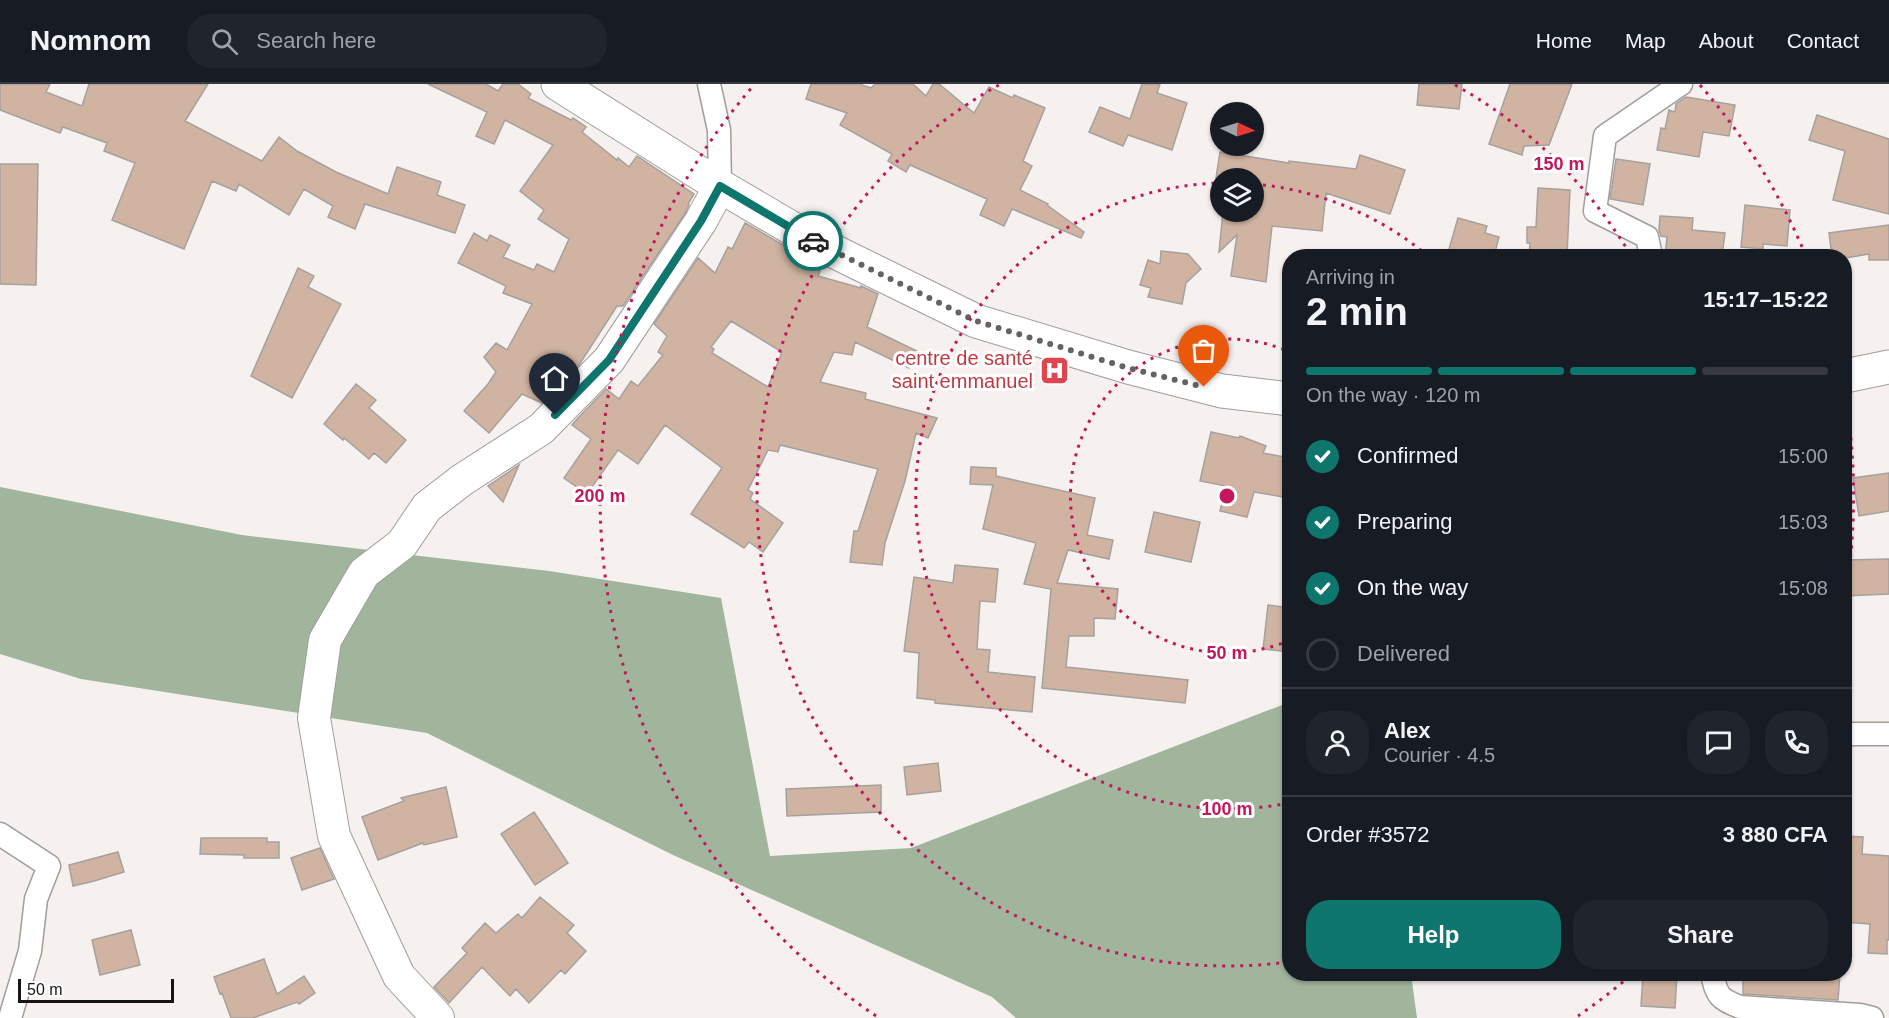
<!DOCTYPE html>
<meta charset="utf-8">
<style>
:root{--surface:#171b24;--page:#20242c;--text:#f1f3f6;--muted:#9ea1a6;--line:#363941;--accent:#0f766e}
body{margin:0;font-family:Arial,sans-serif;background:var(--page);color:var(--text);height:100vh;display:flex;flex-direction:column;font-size:22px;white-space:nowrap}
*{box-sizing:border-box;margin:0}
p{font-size:20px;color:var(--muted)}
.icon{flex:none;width:33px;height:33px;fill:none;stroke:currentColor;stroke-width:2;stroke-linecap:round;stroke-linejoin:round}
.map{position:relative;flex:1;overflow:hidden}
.sheet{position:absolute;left:1282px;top:165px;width:570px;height:732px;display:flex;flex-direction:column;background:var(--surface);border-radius:24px;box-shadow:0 2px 4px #0004}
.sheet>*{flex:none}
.needle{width:39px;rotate:94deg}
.controls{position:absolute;left:1210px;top:18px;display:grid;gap:12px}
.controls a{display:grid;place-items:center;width:54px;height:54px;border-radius:50%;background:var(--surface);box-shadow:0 2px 4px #0004;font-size:30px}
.scale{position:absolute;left:18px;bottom:15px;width:156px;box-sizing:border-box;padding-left:6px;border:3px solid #171514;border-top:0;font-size:16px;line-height:21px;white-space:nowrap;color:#171514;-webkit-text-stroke:4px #fff;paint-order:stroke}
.pin{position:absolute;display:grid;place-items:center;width:51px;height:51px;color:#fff;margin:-62px -26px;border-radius:50% 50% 50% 0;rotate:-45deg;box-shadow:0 0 6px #0007}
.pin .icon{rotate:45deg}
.courier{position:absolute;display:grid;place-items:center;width:60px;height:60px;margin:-30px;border:4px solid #0f766e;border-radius:50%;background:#fff;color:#222;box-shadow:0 2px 8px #0007}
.summary em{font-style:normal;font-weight:700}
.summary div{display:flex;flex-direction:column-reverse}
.summary{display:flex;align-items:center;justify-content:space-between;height:102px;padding:0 24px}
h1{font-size:39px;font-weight:700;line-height:45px}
.bar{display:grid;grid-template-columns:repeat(4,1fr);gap:9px 6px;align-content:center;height:72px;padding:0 24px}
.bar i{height:8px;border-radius:4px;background:var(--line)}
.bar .current{background:var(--accent)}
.bar p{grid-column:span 4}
.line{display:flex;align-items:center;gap:15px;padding:0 24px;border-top:2px solid var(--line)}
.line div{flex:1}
.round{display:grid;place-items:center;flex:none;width:63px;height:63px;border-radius:24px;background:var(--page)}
ol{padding:0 24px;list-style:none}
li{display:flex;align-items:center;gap:18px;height:66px}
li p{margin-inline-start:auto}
li .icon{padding:6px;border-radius:50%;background:var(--accent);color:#fff;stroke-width:4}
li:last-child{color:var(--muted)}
li i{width:33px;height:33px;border:3px solid var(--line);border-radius:50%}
.action{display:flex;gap:12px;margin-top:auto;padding:12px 24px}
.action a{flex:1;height:69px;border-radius:24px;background:var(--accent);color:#fff;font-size:24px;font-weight:700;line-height:69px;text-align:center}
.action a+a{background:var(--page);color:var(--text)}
header{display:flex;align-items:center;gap:36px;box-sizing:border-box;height:84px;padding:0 30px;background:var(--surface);border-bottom:2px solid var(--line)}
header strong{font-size:28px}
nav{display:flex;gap:33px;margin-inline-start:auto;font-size:21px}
.search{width:420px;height:54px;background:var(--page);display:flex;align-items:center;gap:15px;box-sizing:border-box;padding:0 21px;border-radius:24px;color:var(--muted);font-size:22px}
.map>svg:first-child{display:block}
.forest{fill:#a0b59c}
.building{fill:#d0b4a1;stroke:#a5a19e;stroke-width:1.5;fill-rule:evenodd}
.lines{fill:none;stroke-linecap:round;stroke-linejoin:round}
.street-casing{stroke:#a19d9a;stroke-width:25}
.secondary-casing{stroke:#a19d9a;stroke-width:34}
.highway-casing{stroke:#a19d9a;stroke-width:35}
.street{stroke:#fff;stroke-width:22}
.secondary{stroke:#fff;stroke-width:32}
.highway{stroke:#fff;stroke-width:33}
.done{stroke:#656260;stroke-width:6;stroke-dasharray:0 10.8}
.route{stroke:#0f766e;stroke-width:8}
.ring{fill:none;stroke:#c2185b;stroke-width:3;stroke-dasharray:3 6}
.labels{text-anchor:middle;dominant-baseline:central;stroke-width:6;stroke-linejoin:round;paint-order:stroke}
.health-label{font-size:20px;fill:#be3a42;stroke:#fff;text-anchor:end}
.centre{fill:#c2185b;stroke:#fff;stroke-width:3}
.ring-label{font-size:18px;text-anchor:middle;font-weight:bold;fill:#c2185b;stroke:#fff;stroke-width:6;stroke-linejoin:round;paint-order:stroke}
</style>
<header>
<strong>Nomnom</strong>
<div class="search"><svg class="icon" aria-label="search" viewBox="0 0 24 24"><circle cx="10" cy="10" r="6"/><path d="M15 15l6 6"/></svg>Search here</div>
<nav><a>Home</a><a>Map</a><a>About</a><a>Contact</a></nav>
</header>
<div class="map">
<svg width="1889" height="934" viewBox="0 0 1889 934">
<rect width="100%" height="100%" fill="#f6f1ee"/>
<path class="forest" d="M0,403L242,451L549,487L721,514L770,772L911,764L1282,621L1290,633V890H1411L1417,934H1016L992,913L673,771L427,649L81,595L0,570Z"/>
<path class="building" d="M0,0H50L46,8L82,22L89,0H208L185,37L262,77L279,53L297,67L336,88L388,110L397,83L441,98L437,111L465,121L455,149L365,120L355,145L328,133L333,122L304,105L289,131L239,100L236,107L212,97L184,165L112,136L135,79L104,67L107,59L63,43L60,49L0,26Z
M428,0H486L498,7L503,0H518L531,10L528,14L571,36L573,34L586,43L582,48L617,76L618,74L629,83L637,72L694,110L688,120L689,121L686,128L623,222H617L579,281L563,297L558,293L550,310L542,319L522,310L489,349L464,327L488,300L496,288L484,273L496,259L507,266L532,220L503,209L506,202L458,179L474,149L487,157L490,151L510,161L503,173L534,186L537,180L554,188L569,155L538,135L544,126L520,107L553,61L505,36L494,60L476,52L487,28Z
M811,0H859L871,4L875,0H913L926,12L933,0H939L974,29L989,3L1013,14L1014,11L1045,24L1023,77L1032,82L1020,106L1048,120L1047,121L1084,148L1081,154L1012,125L1004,142L980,131L987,115L910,81L906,88L888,77L892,70L840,41L847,29L806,15Z
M1142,0H1160L1157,9L1187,19L1172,66L1128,51L1123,62L1089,48L1100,23L1130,35Z
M1419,0H1462L1459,25L1417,21Z
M1510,0H1572L1549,61L1524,62L1522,71L1489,60Z
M1686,13L1735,21L1729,52L1703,48L1699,73L1657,66L1661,44L1665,45L1669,26L1675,28L1676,20Z
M1817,31L1889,55V130L1833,116L1845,67L1809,56Z
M1220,68L1289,79V77L1356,85L1360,71L1405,86L1390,130L1326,109L1322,147L1272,142L1266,198L1231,192L1237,151L1219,168L1223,128H1254V94H1216Z
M1616,75L1650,80L1643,121L1610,115Z
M0,80H38L36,201L0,200Z
M1538,104L1570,106L1567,172H1529L1530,159H1527V143H1536Z
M1745,121L1790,126L1787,162L1763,160V165L1741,163Z
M1660,132L1693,134L1692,146L1725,149L1722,172H1665L1667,153L1661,152L1659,146Z
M1458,134L1487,142L1485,149L1499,153L1494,172H1447Z
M745,139L797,169L794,174L820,187L818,192L861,204V202L878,210L867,243L917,267L909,284L855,258L852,271L834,268L820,298L866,309L865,315L937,334L928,354L916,349L905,397L885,459L882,481L850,478L854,447H858L878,385L780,361L778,368L768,366L748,406L753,409L750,415L783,439L763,468L749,458L744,464L691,430L722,384L665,341L638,380L618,366L587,410L564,394L591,355L572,341L578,334L606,305L619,315L631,297L638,302L663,271L658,268L667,252L654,240L698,174L715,189L728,163L732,165ZM731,237L782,268L768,303L712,269L714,265L711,263Z
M1889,141V176H1869V170L1845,174V172H1832L1829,149Z
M1161,167L1188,170L1201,185L1186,199L1182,220L1148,213L1151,204L1140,201L1148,176L1160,180Z
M298,184L314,192L308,203L341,220L292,314L251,292Z
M356,300L376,316L369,324L406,356L386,379L374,369L369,375L344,354L343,356L324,340Z
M1211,348L1239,354L1240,352L1266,362L1263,369L1290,374V414L1254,408L1247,433L1220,427L1226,402L1200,397Z
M519,381L503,418L488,402Z
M971,383L996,384V392L1095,414L1087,451L1113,456L1109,475L1068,466L1057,499L1118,505L1115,535L1094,534V552H1069L1066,583L1188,596L1185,619L1042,604L1051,505L1024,500L1036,459L983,445L993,401L970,400Z
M1889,389V427L1859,432L1853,394Z
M1154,428L1200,438L1191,478L1145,468Z
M1889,475V510L1845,512V476Z
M955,481L998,485L995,518L980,517L977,565L990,566L988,588L1035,593L1032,628L935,619V616L917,614L919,569L904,567L914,493L953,499Z
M1268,521L1290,524V568L1263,565Z
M938,679L941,707L907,711L904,683Z
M881,701V728L787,732L786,705Z
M446,703L457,753L424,761L423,759L378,776L362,733L404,717L401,714Z
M534,728L568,779L535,801L501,750Z
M1845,752L1863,753L1862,770L1889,772V856H1887V870L1868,869L1870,840L1845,838Z
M201,754H267V758H279V774H244V771L200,770Z
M320,764L334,795L302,806L291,774Z
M118,768L124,788L94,797L73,802L69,781Z
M540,813L574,841L567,849L586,867L565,890L561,886L529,919L516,905L510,912L482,883L449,919L434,903L467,869L462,864L485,839L496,849L518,830L522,834Z
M131,846L140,881L100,891L92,856Z
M264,875L277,910L304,892L315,909L299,920L297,918L253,934H231L222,909L220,910L214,893Z
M1643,890H1677L1675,924L1641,922Z
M1743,890H1840L1838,916L1743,910Z"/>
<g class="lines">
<defs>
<path id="street" d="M709,0L719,46L720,102
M1651,172L1647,153L1595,127L1605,52L1681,0
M1845,650H1889
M0,750L49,782L36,815L30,867L10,934
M1712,890C1717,912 1719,915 1740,923L1860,931L1872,934"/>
<path id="secondary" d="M438,934L399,892L334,752L314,634L325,556L364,489L402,460L427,423L462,396L541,345L609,276L701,137L720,102"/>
<path id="highway" d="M558,0L720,102L817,159L976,237L1128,283L1222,307L1290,315
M1845,292L1889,283"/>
</defs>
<use href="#street" class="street-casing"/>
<use href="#secondary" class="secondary-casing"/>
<use href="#highway" class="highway-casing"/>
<use href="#street" class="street"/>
<use href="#secondary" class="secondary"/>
<use href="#highway" class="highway"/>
</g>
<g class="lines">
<path class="done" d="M813,157L976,237L1128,284L1204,303"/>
<path class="route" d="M555,331L609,276L701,137L720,102L813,157"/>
</g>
<g class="ring">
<path d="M1290 556A157 157 0 1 1 1290 268"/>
<path d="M1289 719A313 313 0 1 1 1219 99M1254 100A313 313 0 0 1 1428 172"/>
<path d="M1288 878A470 470 0 0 1 999 1M1455 1A470 470 0 0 1 1630 170"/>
<path d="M1630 892A627 627 0 0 1 1578 932M876 932A627 627 0 0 1 754 1M1700 1A627 627 0 0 1 1806 172M1845 309A627 627 0 0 1 1845 515"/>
</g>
<defs>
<symbol id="hospital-square" viewBox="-11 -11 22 22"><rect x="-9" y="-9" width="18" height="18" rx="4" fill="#e0444e" stroke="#fff"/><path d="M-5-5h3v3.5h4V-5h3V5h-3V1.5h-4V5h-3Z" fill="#fff"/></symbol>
</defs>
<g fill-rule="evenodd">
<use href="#hospital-square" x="1038" y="270" width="33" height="33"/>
</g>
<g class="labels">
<g class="health-label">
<text x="1033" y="274">centre de santé<tspan x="1033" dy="23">saint emmanuel</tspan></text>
</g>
</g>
<circle cx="1227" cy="412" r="9" class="centre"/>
<g class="ring-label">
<text x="1559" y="86">150 m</text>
<text x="600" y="418">200 m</text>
<text x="1227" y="575">50 m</text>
<text x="1227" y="731">100 m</text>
</g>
</svg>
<div class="controls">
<a><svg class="needle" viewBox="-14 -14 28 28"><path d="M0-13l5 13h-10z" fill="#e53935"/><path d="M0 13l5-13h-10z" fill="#9ea1a6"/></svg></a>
<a><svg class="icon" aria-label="layers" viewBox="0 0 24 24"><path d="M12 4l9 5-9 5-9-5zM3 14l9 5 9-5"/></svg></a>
</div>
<div class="scale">50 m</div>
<div class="pin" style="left:1204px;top:303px;background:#ea580c"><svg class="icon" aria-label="bag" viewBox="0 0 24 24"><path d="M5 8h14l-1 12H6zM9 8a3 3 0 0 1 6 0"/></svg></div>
<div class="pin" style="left:555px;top:331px;background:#1f2937"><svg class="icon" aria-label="home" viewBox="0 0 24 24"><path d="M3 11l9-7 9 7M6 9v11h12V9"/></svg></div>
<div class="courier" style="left:813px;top:157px"><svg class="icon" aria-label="car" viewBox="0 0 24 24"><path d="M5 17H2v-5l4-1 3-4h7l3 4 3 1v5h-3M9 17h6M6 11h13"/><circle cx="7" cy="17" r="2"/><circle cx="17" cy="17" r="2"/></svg></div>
<section class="sheet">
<div class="summary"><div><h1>2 min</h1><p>Arriving in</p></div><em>15:17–15:22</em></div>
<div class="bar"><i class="current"></i><i class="current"></i><i class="current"></i><i></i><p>On the way · 120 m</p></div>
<ol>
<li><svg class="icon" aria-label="check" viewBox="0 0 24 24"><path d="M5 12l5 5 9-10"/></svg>Confirmed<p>15:00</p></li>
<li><svg class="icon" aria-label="check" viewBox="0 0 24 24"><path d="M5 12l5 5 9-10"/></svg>Preparing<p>15:03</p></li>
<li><svg class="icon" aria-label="check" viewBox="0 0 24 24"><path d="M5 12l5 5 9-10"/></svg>On the way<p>15:08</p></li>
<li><i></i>Delivered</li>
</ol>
<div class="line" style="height:108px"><a class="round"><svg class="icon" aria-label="person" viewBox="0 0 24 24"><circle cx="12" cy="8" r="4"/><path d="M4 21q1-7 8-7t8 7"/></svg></a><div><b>Alex</b><p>Courier · 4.5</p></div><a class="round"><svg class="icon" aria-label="chat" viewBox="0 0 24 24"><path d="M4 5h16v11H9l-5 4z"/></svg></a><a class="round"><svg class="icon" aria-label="phone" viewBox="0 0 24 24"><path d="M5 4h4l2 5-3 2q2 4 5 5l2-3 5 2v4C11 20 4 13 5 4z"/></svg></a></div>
<div class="line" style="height:78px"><div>Order #3572</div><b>3 880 CFA</b></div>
<div class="action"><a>Help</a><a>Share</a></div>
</section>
</div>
